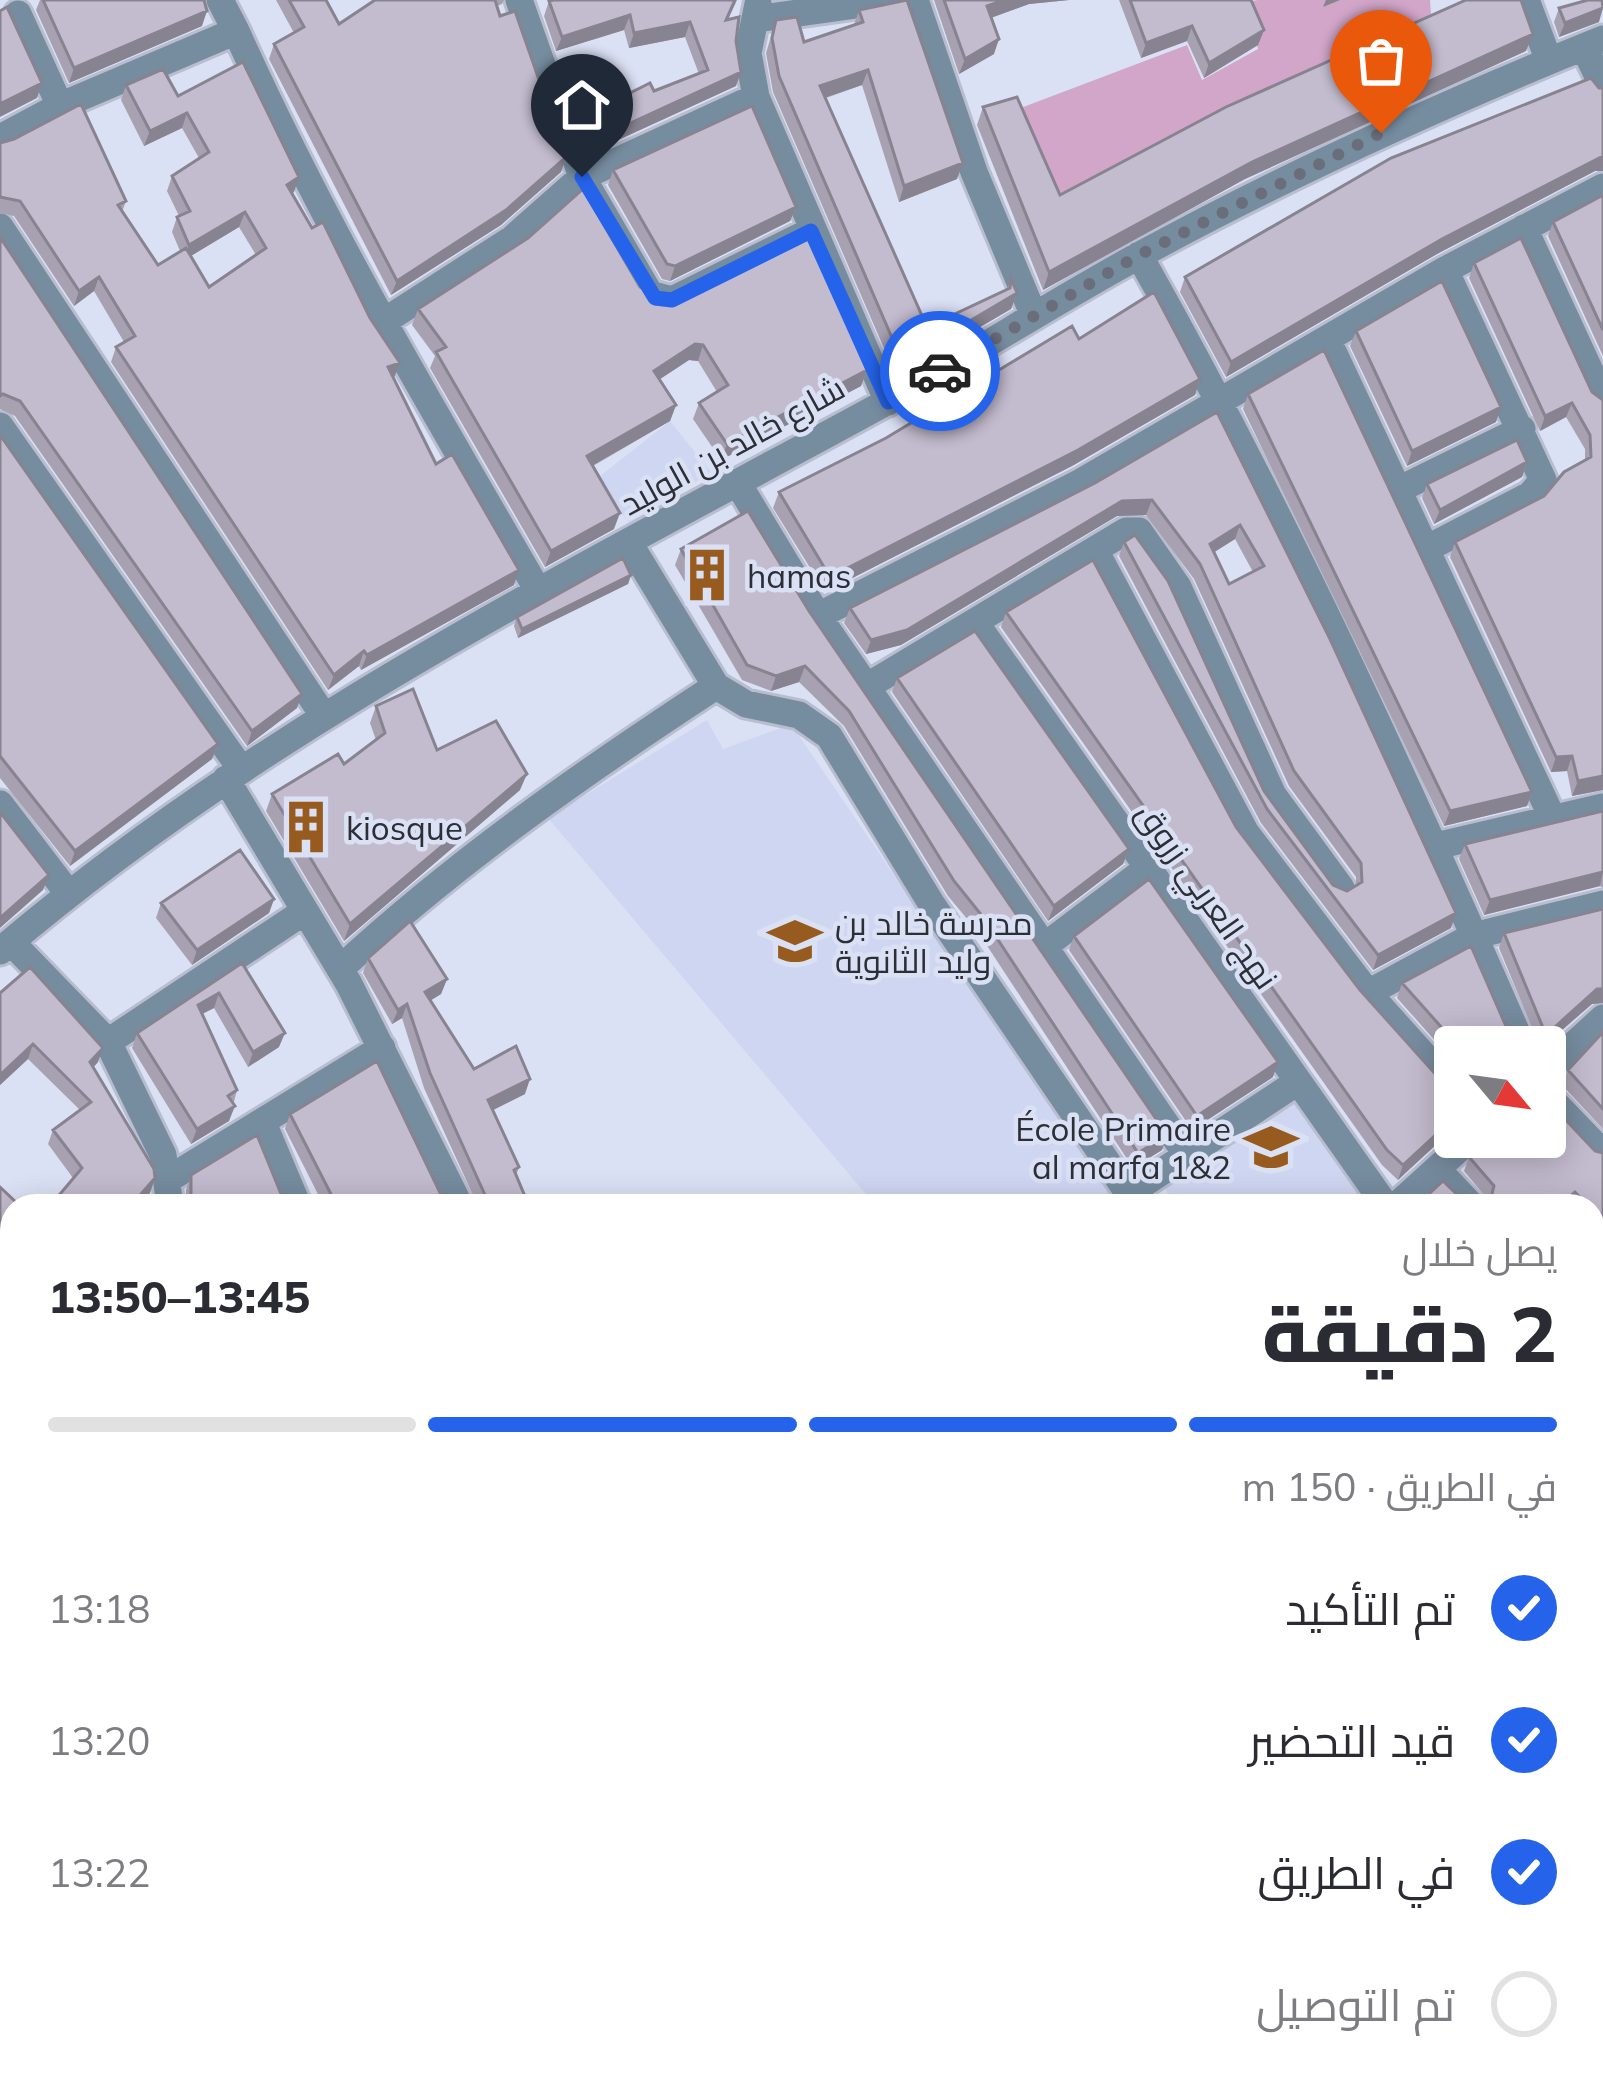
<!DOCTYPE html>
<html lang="ar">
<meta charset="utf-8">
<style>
:root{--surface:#fff;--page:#f2f2f3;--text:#2b2b33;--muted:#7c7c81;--line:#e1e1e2;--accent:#2563eb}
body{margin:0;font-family:Mulish,Cairo,sans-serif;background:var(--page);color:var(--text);direction:rtl;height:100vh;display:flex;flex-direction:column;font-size:45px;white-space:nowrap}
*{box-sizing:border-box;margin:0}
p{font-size:39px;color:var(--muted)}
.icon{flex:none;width:66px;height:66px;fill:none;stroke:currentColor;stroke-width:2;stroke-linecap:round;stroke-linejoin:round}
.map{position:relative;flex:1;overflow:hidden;direction:ltr}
.side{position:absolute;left:0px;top:1194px;width:1605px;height:903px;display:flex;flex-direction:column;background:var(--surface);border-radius:36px 36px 0 0;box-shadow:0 6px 30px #0003;direction:rtl}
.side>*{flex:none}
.needle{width:78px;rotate:119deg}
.fabs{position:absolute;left:1434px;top:1026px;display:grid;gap:24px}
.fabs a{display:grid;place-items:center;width:132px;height:132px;border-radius:12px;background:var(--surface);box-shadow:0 6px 30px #0003;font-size:60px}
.pin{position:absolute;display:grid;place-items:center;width:102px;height:102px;color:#fff;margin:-123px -51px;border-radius:50% 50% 50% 0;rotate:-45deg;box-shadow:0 0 12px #0007}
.pin .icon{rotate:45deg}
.courier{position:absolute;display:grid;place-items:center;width:120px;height:120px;margin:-60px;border:9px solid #2563eb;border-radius:50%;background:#fff;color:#222;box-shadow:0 3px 15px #0007}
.headline em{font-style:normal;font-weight:800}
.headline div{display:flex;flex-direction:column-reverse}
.headline{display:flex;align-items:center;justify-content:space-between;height:204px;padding:0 48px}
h1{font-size:78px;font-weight:800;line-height:90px}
.bar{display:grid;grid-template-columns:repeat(4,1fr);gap:18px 12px;align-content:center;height:144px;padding:0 48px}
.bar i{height:15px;border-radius:9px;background:var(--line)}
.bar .active{background:var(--accent)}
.bar p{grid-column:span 4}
ol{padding:0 48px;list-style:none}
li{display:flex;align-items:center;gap:36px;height:132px}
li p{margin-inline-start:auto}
li .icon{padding:12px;border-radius:50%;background:var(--accent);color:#fff;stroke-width:4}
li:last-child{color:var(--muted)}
li i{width:66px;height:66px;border:6px solid var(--line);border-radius:50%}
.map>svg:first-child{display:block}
.built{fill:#cfd6f1}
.green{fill:#d2a6c9}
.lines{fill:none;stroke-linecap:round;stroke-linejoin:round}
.minor-casing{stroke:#b8bdcf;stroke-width:33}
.minor{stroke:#768c9f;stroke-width:27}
.wall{fill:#a8a1b1;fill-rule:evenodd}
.shaded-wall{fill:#888390}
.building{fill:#c3bbce;stroke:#888390;stroke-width:3;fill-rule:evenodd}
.done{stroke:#6a6d7a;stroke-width:12;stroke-dasharray:0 21.6}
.route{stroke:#2563eb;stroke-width:15}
.labels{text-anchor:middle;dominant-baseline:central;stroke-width:9;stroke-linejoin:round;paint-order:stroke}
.street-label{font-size:33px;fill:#2d2f37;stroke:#dbe1f5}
.poi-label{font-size:33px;fill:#2d2f37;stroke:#dbe1f5;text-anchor:start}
</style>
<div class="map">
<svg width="1603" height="2096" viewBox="0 0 1603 2096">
<rect width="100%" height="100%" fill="#dbe1f5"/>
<path class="built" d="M670,421L711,472L631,525L595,480Z
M707,720L723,749L791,724L1120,1206H876L548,818Z
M1294,1094L1375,1206H1177L1158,1179Z"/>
<path class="green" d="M1258,0H1430L1431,14L1051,206L1010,112L1187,45L1202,80L1258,49L1245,2Z"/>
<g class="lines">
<defs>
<path id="minor" d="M519,0L582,177L650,294L672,300L811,231
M915,0L974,172L1034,316
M1526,0L1549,61
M18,14L60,106
M755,19L892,0
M236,31C324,227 432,408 540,594
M1584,47L1603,87
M756,97L748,53L758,4
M0,138L60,106L236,31L220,0
M0,227L323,715
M1524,228L1603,399
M1139,255C1284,512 1405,777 1523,1047
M380,324L512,239L582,177L756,97L888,402
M1328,341L1552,817
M0,426L241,769
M737,482L818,616L1187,1155
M1398,490L1522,429
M629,543L716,686L746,704L799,715L829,736L931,903L1137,1206
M1426,549L1530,495L1543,480L1445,270
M1095,550L1246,833L1368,993L1455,1090
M818,616L1081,482L1445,270L1603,187
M975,622L1386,1206
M866,687L1126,531H1139L1178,587L1273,795L1341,888
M226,779L349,984L460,1206
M0,804L68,893
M1436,846L1603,807
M11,942L108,1042L163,1155L170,1206
M1042,948L1145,870
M0,951C264,725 579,570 883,404C970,357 1053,302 1140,255C1290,173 1445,103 1603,39
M340,969C457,861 583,773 716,686
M1368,993L1473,936L1603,904
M108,1042L305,911
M1545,1071L1603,1018
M1545,1093L1603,1153
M263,1123L298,1206
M1437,1169L1472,1206
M167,1180L382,1048
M1128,1194L1296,1083
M1396,1206L1472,1137
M0,1278L12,1287
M1593,1333L1603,1343
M1593,1523L1603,1535
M11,1526L12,1525
M1593,1602L1603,1614
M0,1672L12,1670
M1593,2060L1603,2062
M0,2079L12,2081
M33,2085L91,2096
M610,2085V2096
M703,2085V2096
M1233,2085V2096
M1383,2085V2096
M506,2095L537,2096
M200,2096L203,2085
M848,2096L1117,2085L1128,2096
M1491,2096L1493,2085"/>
</defs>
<use href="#minor" class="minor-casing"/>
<use href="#minor" class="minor"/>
</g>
<path class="wall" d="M40,0H43L202,26L69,83L36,10Z
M276,0H326L339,24L375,0H504L502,4L497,6L566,157L561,172L501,225L391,295L269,59L274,44L294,33Z
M554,0H737L728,20L736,41V86L592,152L579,115L585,101L620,98L654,91L699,74L685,37L629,48L624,30L556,51L544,16L549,1Z
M934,0H1069L1029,4L991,18L994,54L959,74Z
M1119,0H1251L1264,30L1258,45L1204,78L1187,41L1141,58Z
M1559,8L1599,22L1559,37L1554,22Z
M859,10L957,179L899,202L862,85L826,98L927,327L1007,289L1011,279L1017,293L1011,309L896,376L773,92L766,53L776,20L804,42L854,25Z
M1526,51L1245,179L1043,290L977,125L983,107L1060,195Z
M126,85L178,96L294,192L292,193L394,378L436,464L514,585L361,670L359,666L328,690L111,362L116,347L124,342L94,291L74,306L14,216L0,213V143L126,201L122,212L158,265L180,251L172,232L177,217L179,216L167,191L172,176L199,158L182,128L144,146L121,100ZM239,227L256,255L209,287L191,256Z
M1599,88H1603V171H1595L1437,254L1226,377L1180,292L1185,277Z
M613,170L796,207L790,221L670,281L662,279L608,185Z
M1603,195V356L1548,236L1553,222Z
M0,237L297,708L247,746L15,416L0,409Z
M1474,263L1592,392L1603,790L1572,796L1567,771L1551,772L1450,557L1455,542L1544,496L1585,461V449L1566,417L1540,431L1469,278Z
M640,287L673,301L867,370L861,386L721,460L693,419L699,403L717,392L698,361L689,360L660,379L676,405L670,421L593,466L614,529L545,567L430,368L435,356L412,325L418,309Z
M1356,331L1496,422L1407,466L1350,346Z
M1079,339L1200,379L1195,395L1072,466L825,592L773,508L779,492Z
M1248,394L1532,792L1527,806L1444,826L1243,409Z
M1217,412L1451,928L1373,970L1261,823L1119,556L1124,542L1264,791L1333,885L1347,891L1356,885V877L1289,786L1194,579L1146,515L1117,516L901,645L866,654L844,623L850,608L1095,483ZM1235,539L1253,572L1229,584L1214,552Z
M0,435L218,744L212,759L70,866L0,778Z
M1527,462L1522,477L1434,524L1422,498L1427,484Z
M681,549L809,611L1167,1135L1162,1150L1133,1168L978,932L948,896L844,726L799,682L771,691L742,680L675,565Z
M631,575L628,584L518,638L514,626L517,617Z
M1006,612L1236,827L1360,990L1447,1087L1455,1090V1127L1398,1180L1382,1165L1001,627Z
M897,678L1129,849L1123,864L1048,921L892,692Z
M376,706L437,750L520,790L344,941L266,811L272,794L344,764L376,740L370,723Z
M1603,811V888L1600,886L1484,915L1459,859L1465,844Z
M274,899L269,913L192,965L156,918L161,903Z
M1603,909V1003L1592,1004L1543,1047H1540L1499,948L1504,933Z
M1074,936L1273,1077L1192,1130L1069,950Z
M368,958L447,979L441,994L431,1000L474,1069L525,1094L493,1110L519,1167L516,1176L529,1206H478L424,1088L402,1018L392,1024L363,973Z
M242,963L279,1047L248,1067L214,1008L202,1014L237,1090L229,1121L191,1144L132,1048L137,1033Z
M1402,983L1512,1040L1522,1047H1455V1063L1397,998Z
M0,993L98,1062L93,1067L150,1193L142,1202L73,1178L48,1144L53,1130L80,1110L28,1059L0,1085Z
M1603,1032V1129L1562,1085L1568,1070Z
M290,1114L446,1206H324L285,1129Z
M1595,1151L1603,1153V1319L1593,1316V1240L1597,1236L1593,1232V1206H1483L1488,1205L1489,1201L1464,1171L1469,1157Z
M191,1175L286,1206H186V1190Z
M0,1187L12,1206V1261L0,1253Z
M0,1281L12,1293V1402L0,1393Z
M1593,1338L1597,1342L1603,1343V1510L1593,1506Z
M0,1451L12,1456V1491L3,1508L0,1507Z
M1593,1529L1595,1533L1603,1535V1589L1593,1585Z
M12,1674V2063L3,2061L8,1675Z
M787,2085H837L844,2096H787Z"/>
<path class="shaded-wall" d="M1005,0H1069L1029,4L982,21L987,6Z
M1326,0H1340L1323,7Z
M1603,8L1599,22L1559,37L1565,23Z
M207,11L202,26L69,83L74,68Z
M630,15L624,30L556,51L562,37Z
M690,22L685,37L629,48L634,33Z
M1192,26L1187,41L1141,58L1146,43Z
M1264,30L1258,45L1204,78L1209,63Z
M1533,34L1526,51L1245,179L1043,290L1049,272L1252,162Z
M999,39L994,54L959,74L965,59Z
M868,70L862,85L815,101L820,86Z
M741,72L736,86L592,152L598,138Z
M42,83L37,98L0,117V104Z
M187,113L182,128L144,146L150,131Z
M1600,156H1603V171H1595L1437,254L1226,377L1231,362L1442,239Z
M566,157L561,172L501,225L391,295L397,281Z
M963,163L957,179L899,202L904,186Z
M299,177L294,192L282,200L287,185Z
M796,207L790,221L670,281L675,266Z
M245,212L239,227L184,260L189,245Z
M99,277L94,291L74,306L79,291Z
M1017,293L1011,309L896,376L902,361Z
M695,344L703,345L698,361L689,360L648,387L654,371Z
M400,363L394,378L388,367Z
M867,370L861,386L721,460L727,444Z
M1200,379L1195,395L1072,466L825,592L830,577Z
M1572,403L1566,417L1540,431L1545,416Z
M676,405L670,421L581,472L587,456Z
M1501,407L1496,422L1407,466L1412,451Z
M1527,462L1522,477L1434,524L1440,510Z
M1152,500L1146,515L1117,516L901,645L866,654L871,640L1122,501Z
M620,513L614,529L545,567L551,551Z
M1240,525L1235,539L1205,558L1210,544Z
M519,570L514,585L361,670L367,655Z
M631,575L628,584L518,638L522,629Z
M364,651L359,666L328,690L334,675Z
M805,666L799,682L771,691L776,676Z
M302,694L297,708L247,746L252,731Z
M218,744L212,759L70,866L75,851Z
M1572,756L1567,771L1551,772L1556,757Z
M527,774L520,790L344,941L350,924Z
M1603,776V790L1572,796L1578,781Z
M1532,792L1527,806L1444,826L1450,811Z
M1129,849L1123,864L1048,921L1054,906Z
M1603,872L1600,886L1484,915L1490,900Z
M49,875L43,890L0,928V918Z
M274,899L269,913L192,965L197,950Z
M1456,913L1451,928L1373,970L1378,955Z
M447,979L441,994L420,1007L425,992Z
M1597,989H1603V1003L1592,1004L1542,1047L1546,1035Z
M219,993L214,1008L192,1019L198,1005Z
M407,1004L402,1018L392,1024L398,1010Z
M285,1033L279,1047L248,1067L253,1052Z
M33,1044L28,1059L0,1085V1075Z
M103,1048L98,1062L85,1077L90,1062Z
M1278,1062L1273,1077L1192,1130L1197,1116Z
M530,1079L525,1094L483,1115L488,1100Z
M235,1106L229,1121L191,1144L197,1129Z
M1455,1117V1127L1398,1180L1403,1165Z
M1167,1135L1162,1150L1133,1168L1138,1153Z
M155,1178L150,1193L138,1206L141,1194Z
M1575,1192L1570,1206H1559Z
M1593,2017H1603V2032H1593Z
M8,2047L3,2061L0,2062V2049Z"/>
<path class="building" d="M43,0H204L207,11L74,68Z
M289,0H326L339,24L375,0H495L500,16L515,11L566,157L506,210L397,281L274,44L304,27Z
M554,0H735L726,20L739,17L736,41L741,72L598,138L585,101L614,86L620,98L650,83L654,91L708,70L690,22L634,33L630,15L562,37L549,1Z
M907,0L963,163L904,186L868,70L820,86L927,327L1010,288L1011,279L1017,293L902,361L779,76L772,38L776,20L797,17L804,42L863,22L859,10Z
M944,0H1005L987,6L999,39L965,59Z
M1130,0H1251L1264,30L1209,63L1192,26L1146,43Z
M1466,0H1521L1533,34L1252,162L1049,272L983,107L1017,97L1060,195L1226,107Z
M1588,0H1602L1603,8L1565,23L1559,8Z
M7,7L42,83L0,104V11Z
M243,62L299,177L287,185L312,228L323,222L370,318L400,363L388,367L436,464L452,454L519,570L367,655L364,651L334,675L116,347L135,336L99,277L79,291L20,201L0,197V143L14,139L81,104L126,201L118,205L158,265L186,248L209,287L266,248L245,212L189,245L177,217L190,211L172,176L209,152L187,113L150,131L126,85L163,69L178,96Z
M1591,78L1599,88H1603V156L1442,239L1231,362L1185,277L1391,158Z
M752,106L796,207L675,266L667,264L613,170Z
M583,189L640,287L673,301L810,238L867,370L727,444L699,403L728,385L703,345L695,344L654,371L676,405L587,456L620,513L551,551L436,352L446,347L418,309L528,238Z
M1603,195V330L1553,222Z
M0,237L302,694L252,731L20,401L3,394L0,396Z
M1521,238L1592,392L1603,400V776L1578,781L1572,756L1556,757L1455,542L1544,496L1564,472L1591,457L1590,435L1572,403L1545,416L1474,263Z
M1442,281L1501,407L1412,451L1356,331Z
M1154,292L1200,379L1078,450L830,577L779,492L886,438L1072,326L1079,339Z
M1324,350L1532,792L1450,811L1248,394Z
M1217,412L1330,639L1456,913L1378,955L1267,809L1124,542L1135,535L1168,581L1264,791L1333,885L1347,891L1362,882L1361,863L1294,771L1200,564L1152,500L1122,501L907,630L871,640L850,608L1095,483ZM1240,525L1264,566L1229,584L1210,544Z
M0,435L218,744L75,851L0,756Z
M1517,440L1527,462L1440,510L1427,484Z
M748,511L809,611L1167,1135L1138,1153L983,917L954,881L849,711L805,666L776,676L747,665L681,549Z
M623,558L631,575L522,629L517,617Z
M1093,560L1236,827L1360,990L1447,1087L1455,1090V1117L1403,1165L1387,1150L1006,612Z
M975,631L1129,849L1054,906L897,678Z
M413,689L437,750L496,721L527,774L350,924L272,794L338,754L344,764L385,733L376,706Z
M1603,811V872L1490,900L1465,844Z
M0,812L49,875L0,918Z
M240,850L274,899L197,950L161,903Z
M1149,879L1278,1062L1197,1116L1074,936Z
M1603,909V989H1597L1546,1035L1504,933Z
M410,921L447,979L425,992L474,1069L516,1046L530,1079L488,1100L519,1167L514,1170L529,1206H490L430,1073L407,1004L398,1010L368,958Z
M1471,946L1512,1040L1522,1047H1459L1402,983Z
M242,963L285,1033L253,1052L219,993L198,1005L237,1090L228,1096L235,1106L197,1129L137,1033Z
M30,967L103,1048L90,1062L154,1169L155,1178L141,1194L142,1206H50L82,1168L53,1130L91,1102L33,1044L0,1075V993Z
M1603,1032V1109L1568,1070Z
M377,1061L445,1203L446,1206H337L290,1114Z
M1545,1098L1595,1151L1603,1153V1222L1593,1211V1206H1588L1575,1192L1559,1206H1483L1489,1205L1494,1186L1469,1157L1491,1137H1545Z
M257,1135L286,1206H194L191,1200V1175Z
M1443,1181L1469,1206H1419L1418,1204Z
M0,1187L20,1206H12V1243L0,1234Z
M1603,1230V1303L1595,1301L1593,1302V1240Z
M0,1281L12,1293V1383L0,1374Z
M1593,1338L1597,1342L1603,1343V1493L1596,1491L1593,1492Z
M0,1451L12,1456V1486L8,1494L0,1489Z
M1593,1529L1595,1533L1603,1535V1572L1596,1570L1593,1571Z
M0,1583L8,1603L7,1639L0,1643Z
M1593,1608L1595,1612L1603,1614V2017H1593Z
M0,1672L8,1675L12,1674V2047L0,2049Z
M1593,2067L1603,2070V2096H1505L1514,2085H1593Z
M0,2080L12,2085L77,2096H0Z
M111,2085H190L192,2093L197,2096H102L109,2094Z
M222,2085H495L496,2090L507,2096H210L219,2093Z
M559,2085H599L605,2096H551Z
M630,2085H686V2096H622L630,2091Z
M793,2085H837L844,2096H773H793Z
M1149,2085H1222L1230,2096H1142L1147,2093Z
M1255,2085H1373V2091L1382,2096H1248L1254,2089Z
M1404,2085H1479L1489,2096H1398Z
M1115,2089L1131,2096H934Z"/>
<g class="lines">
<path class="done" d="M940,371L1139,255L1381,133"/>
<path class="route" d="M582,177L655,298L672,300L811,231L888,402L940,371"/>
</g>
<defs>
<symbol id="building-bare" viewBox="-9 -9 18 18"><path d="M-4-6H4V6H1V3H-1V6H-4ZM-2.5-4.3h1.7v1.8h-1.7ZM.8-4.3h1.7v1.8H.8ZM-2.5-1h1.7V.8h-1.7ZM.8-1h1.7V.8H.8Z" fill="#985b1f" stroke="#dbe1f5" stroke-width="2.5" paint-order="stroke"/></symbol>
<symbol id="school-bare" viewBox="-9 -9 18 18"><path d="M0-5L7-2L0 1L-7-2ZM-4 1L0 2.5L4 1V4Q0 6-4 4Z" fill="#985b1f" stroke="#dbe1f5" stroke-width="2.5" paint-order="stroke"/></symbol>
</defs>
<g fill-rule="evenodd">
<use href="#building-bare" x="669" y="537" width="76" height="76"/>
<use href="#building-bare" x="268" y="789" width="76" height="76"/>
<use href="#school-bare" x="757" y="903" width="76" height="76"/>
<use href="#school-bare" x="1233" y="1109" width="76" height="76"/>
</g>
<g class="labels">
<g class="street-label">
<text transform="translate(732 445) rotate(-29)">شارع خالد بن الوليد</text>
<text transform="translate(1208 895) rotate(55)">نهج العربي زروق</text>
</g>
<g class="poi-label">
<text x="747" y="575">hamas</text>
<text x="346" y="827">kiosque</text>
<text x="835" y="922">مدرسة خالد بن<tspan x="835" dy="38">وليد الثانوية</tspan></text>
<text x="1231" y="1128" text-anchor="end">École Primaire<tspan x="1231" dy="38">al marfa 1&amp;2</tspan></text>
</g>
</g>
</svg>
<div class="fabs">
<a><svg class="needle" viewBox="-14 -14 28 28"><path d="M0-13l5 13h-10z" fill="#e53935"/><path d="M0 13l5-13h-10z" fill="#7c7c81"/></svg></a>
</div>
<div class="pin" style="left:1381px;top:133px;background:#ea580c"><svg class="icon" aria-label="bag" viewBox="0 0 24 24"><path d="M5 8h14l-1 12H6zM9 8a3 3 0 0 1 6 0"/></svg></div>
<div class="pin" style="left:582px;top:177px;background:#1f2937"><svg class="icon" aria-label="home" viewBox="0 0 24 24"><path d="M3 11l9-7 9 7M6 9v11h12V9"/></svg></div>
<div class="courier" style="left:940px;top:371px"><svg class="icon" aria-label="car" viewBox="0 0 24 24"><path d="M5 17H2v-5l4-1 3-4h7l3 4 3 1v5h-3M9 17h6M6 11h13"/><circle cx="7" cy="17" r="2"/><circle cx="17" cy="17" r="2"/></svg></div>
<section class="side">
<div class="headline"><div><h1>2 دقيقة</h1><p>يصل خلال</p></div><em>13:45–13:50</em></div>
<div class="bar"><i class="active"></i><i class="active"></i><i class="active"></i><i></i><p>في الطريق · 150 m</p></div>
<ol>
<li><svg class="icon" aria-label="check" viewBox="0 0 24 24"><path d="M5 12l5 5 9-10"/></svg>تم التأكيد<p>13:18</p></li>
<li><svg class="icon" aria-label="check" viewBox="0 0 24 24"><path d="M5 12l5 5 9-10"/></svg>قيد التحضير<p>13:20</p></li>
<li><svg class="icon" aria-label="check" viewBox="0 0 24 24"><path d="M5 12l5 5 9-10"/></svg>في الطريق<p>13:22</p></li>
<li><i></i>تم التوصيل</li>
</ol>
</section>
</div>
